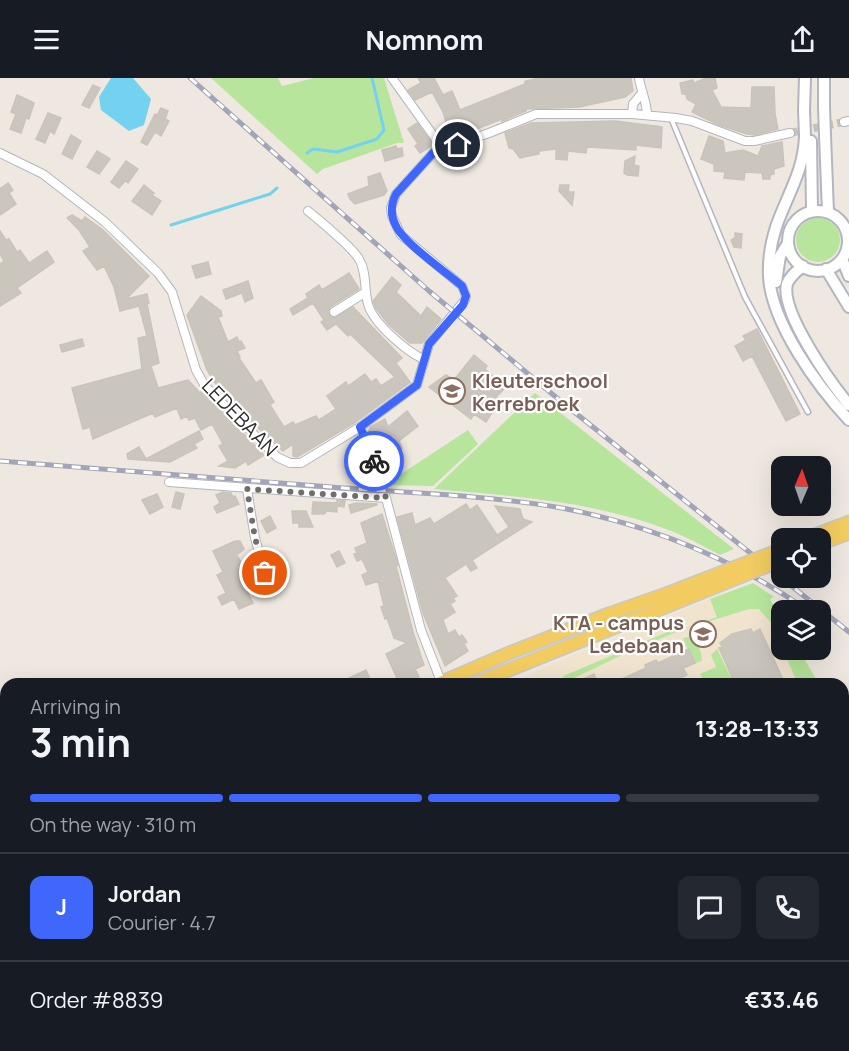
<!DOCTYPE html>
<meta charset="utf-8">
<style>
:root{--surface:#171b24;--page:#242831;--text:#f1f3f6;--muted:#9ea1a6;--line:#363941;--accent:#3f67fc}
body{margin:0;font-family:Manrope,sans-serif;background:var(--page);color:var(--text);height:100vh;display:flex;flex-direction:column;font-size:22px;white-space:nowrap}
*{box-sizing:border-box;margin:0}
p{font-size:20px;color:var(--muted)}
.icon{flex:none;width:33px;height:33px;fill:none;stroke:currentColor;stroke-width:2;stroke-linecap:round;stroke-linejoin:round}
.map{position:relative;flex:1;overflow:hidden}
.side{position:absolute;left:0px;top:600px;width:849px;height:374px;display:flex;flex-direction:column;background:var(--surface);border-radius:18px 18px 0 0;box-shadow:0 6px 24px #0002}
.side>*{flex:none}
.needle{width:39px;rotate:2deg}
.controls{position:absolute;left:771px;top:378px;display:grid;gap:12px}
.controls a{display:grid;place-items:center;width:60px;height:60px;border-radius:12px;background:var(--surface);box-shadow:0 6px 24px #0002;font-size:30px}
.pin{position:absolute;display:grid;place-items:center;width:51px;height:51px;color:#fff;margin:-26px;border:3px solid #fff;border-radius:50%;box-shadow:0 2px 6px #0007}
.courier{position:absolute;display:grid;place-items:center;width:60px;height:60px;margin:-30px;border:4px solid #3f67fc;border-radius:50%;background:#fff;color:#222;box-shadow:0 2px 8px #0007}
.overview em{font-style:normal;font-weight:700}
.overview div{display:flex;flex-direction:column-reverse}
.overview{display:flex;align-items:center;justify-content:space-between;height:102px;padding:0 30px}
h1{font-size:39px;font-weight:700;line-height:45px}
.bar{display:grid;grid-template-columns:repeat(4,1fr);gap:9px 6px;align-content:center;height:72px;padding:0 30px}
.bar i{height:8px;border-radius:4px;background:var(--line)}
.bar .selected{background:var(--accent)}
.bar p{grid-column:span 4}
.line{display:flex;align-items:center;gap:15px;padding:0 30px;border-top:2px solid var(--line)}
.line div{flex:1}
.round{display:grid;place-items:center;flex:none;width:63px;height:63px;border-radius:12px;background:var(--page)}
header{display:flex;justify-content:space-between;align-items:center;height:78px;padding:0 30px;background:var(--surface);font-size:27px;font-weight:700}
.map>svg:first-child{display:block}
.education{fill:#f0e4cf}
.green{fill:#b7e59c}
.water{fill:#73d2f0}
.lines{fill:none;stroke-linecap:round;stroke-linejoin:round}
.stream{stroke:#73d2f0;stroke-width:3}
.building{fill:#cac6be;stroke:#cac3b9;stroke-width:1.5}
.minor-tunnel{stroke:#c7c3bc;stroke-width:8;stroke-dasharray:8 4;stroke-linecap:butt}
.service-casing{stroke:#b3b6c0;stroke-width:7}
.minor-casing{stroke:#b3b6c0;stroke-width:10}
.secondary-casing{stroke:#b3b6c0;stroke-width:14}
.primary-casing{stroke:#c8c8c8;stroke-width:15}
.service{stroke:#fff;stroke-width:4}
.minor{stroke:#fff;stroke-width:8}
.secondary{stroke:#fff;stroke-width:10}
.primary{stroke:#f2cc60;stroke-width:12}
.rail-casing{stroke:#a2a5b7;stroke-width:5}
.rail{stroke:#fff;stroke-width:3;stroke-dasharray:9;stroke-linecap:butt}
.secondary-bridge-casing{stroke:#b3b6c0;stroke-width:14;stroke-linecap:butt}
.primary-bridge-casing{stroke:#c8c8c8;stroke-width:15;stroke-linecap:butt}
.secondary-bridge{stroke:#fff;stroke-width:10}
.primary-bridge{stroke:#f2cc60;stroke-width:12}
.done{stroke:#716e6c;stroke-width:6;stroke-dasharray:0 10.8}
.route{stroke:#3f67fc;stroke-width:8}
.labels{text-anchor:middle;dominant-baseline:central;stroke-width:4.5;stroke-linejoin:round;paint-order:stroke}
.education-label{font-size:20px;font-weight:bold;fill:#785e54;stroke:#fff;text-anchor:start}
.street-label{font-size:20px;fill:#2d2d2d;stroke:#fff}
</style>
<header><svg class="icon" aria-label="menu" viewBox="0 0 24 24"><path d="M4 6h16M4 12h16M4 18h16"/></svg>Nomnom<svg class="icon" aria-label="share" viewBox="0 0 24 24"><path d="M12 15V3M7 8l5-5 5 5M5 13v7h14v-7"/></svg></header>
<div class="map">
<svg width="849" height="973" viewBox="0 0 849 973">
<rect width="100%" height="100%" fill="#eee8e0"/>
<path class="education" d="M710,521L718,538L770,521L781,541L782,572H799L819,606H523L521,601L549,587Z"/>
<path class="green" d="M211,0H278L282,8L314,0H384L404,65H397L323,91L317,96Z
M796 162a22 22 0 1 1 44 0a22 22 0 1 1-44 0Z
M535,315L734,471L720,477C703,468 685,458 666,451C592,423 512,418 434,411Z
M468,352L478,366L433,408L390,407L389,404Z
M753,505L774,519L770,521L781,541V569L771,545L759,531H749L681,552L631,573L630,570L679,549L681,552L717,539L710,521Z
M688,559C697,564 702,572 702,583L694,586L683,560Z
M717,571L734,606H705L700,596L716,589L711,577Z
M625,572L626,575L564,605L563,598Z
M783,572H799L819,606H798Z
M6,844V894L0,890V847Z
M391,968H562L566,973H392Z"/>
<path class="water" d="M111,0H133L151,21L144,47L129,53L101,32L99,19Z"/>
<g class="lines">
<path class="stream" d="M307,75L313,71L337,74L377,61L384,52L372,0
M171,147L270,116L277,110"/>
</g>
<path class="building" d="M418,0H434L443,17L452,13L460,32L525,6V3L540,0H631L633,13L625,19L579,29L526,31V33L502,43V41L451,61L443,34L432,14L415,22L408,12L421,5Z
M706,0H715L717,10L712,12L721,29L751,30L752,9H774L775,36L778,51L755,57L747,56L719,47L692,34L696,26L687,21L686,16H682L680,5L693,2L694,5Z
M93,7L100,10L89,30L82,27Z
M17,17L34,25L29,41L26,40L21,55L10,51L16,36L11,34Z
M161,30L168,33L165,41L169,43L161,58L155,54L147,67L141,64L155,36L157,37Z
M48,35L61,40L54,56L50,53L45,65L36,61Z
M615,43L662,49L661,70L636,67V72L587,69L586,75L568,73L567,82L556,81V71L539,73V76L520,80L513,71L509,70L505,55L531,45Z
M417,45L433,67L420,75L415,68L418,66L408,51Z
M71,57L81,63L72,81L62,76Z
M709,58L723,63L725,75L743,72L758,78L762,68L782,64L784,88L774,91V96L770,97V101H763L762,95L745,94L744,102L724,100L725,94L714,93V86L701,81Z
M396,68L397,71L402,70L403,78L385,83L382,72Z
M97,73L110,81L99,96L87,89Z
M635,78L634,87L639,88L638,98L627,97L624,95L625,83Z
M126,83L138,91L128,105L125,103L119,110L111,104Z
M380,95L387,113L384,117L355,126L350,121L348,116L369,108L368,99Z
M8,105L13,112L9,115L16,126L0,137V111Z
M144,107L154,115L152,117L161,123L152,137L132,123Z
M560,107H569L568,114H574L572,127L559,113Z
M72,137L82,143L85,139L103,152L149,198L126,221L147,216L149,225L147,226L159,285L151,288L158,310L188,302L200,315L202,313L264,377L248,387L246,383L235,390L219,388L228,383L219,368L223,366L212,346L201,352L195,340L189,342L187,338L181,341L177,330L155,339L153,335L93,361L90,349L83,351L72,310L142,291L138,260L147,258L139,228L120,233L114,209L104,188L97,192L83,173L90,169L79,152L67,140Z
M0,153L6,162L9,161L17,174L20,172L29,185L47,173L54,184L17,210L21,215L0,228V186L4,183L0,176Z
M735,155L742,156L741,170L734,169L731,162L735,160Z
M208,184L211,196L196,200L192,188Z
M349,195L359,211L330,229L329,237L335,240L353,229L402,280L396,285L410,304L354,345L302,376L297,379L293,378V366L283,373L232,326L213,302L207,292L187,237L201,218L221,233L222,238L218,239L228,264L237,259L239,264L241,263L245,270L237,273L240,279L239,280L256,305L261,302L274,324L270,327L284,349L293,344L295,347L316,338L319,342L336,331L327,318L346,304L348,308L365,296L371,304L376,301L381,308L395,299L350,256L348,258L336,246L327,252L321,244L324,242L322,239L313,225L293,237L290,231L308,220L306,216L319,207L322,212Z
M392,199L401,207L396,214L421,238L427,229L441,241L422,265H410L388,246L376,230L373,223Z
M248,203L253,220L245,224L242,215L226,221L223,212Z
M757,251L800,336L786,343L752,278L743,283L735,268L746,262L743,258Z
M82,261L84,268L62,274L60,267Z
M474,277L487,288L485,291L506,309L496,319L500,322L486,344L474,336L471,341L429,309L446,297L454,302Z
M407,333L418,348L399,363L402,370L395,373L394,377L391,375L379,379L369,353L370,349L385,341L388,349Z
M199,353L203,361L194,366L197,370L170,384L128,381L127,376L139,369L146,381Z
M176,414L184,416L180,431L172,429Z
M223,414L231,415L233,419L235,418L239,426L217,435L214,429L220,425L216,417Z
M157,416L163,429L150,436L142,422Z
M337,422L345,423L344,429L337,428V434L327,433L324,436H312L313,424L337,425Z
M356,425L377,426V427L351,435L349,427Z
M466,426L470,432L477,427L497,457L509,449L495,428L520,431L523,441L532,444L472,482L477,490L471,493L466,486L445,500L457,518L453,520L455,523L450,526L455,534L443,542L448,556L455,552L459,559L462,557L467,564L464,566L468,573L445,588L423,535L397,439L412,435L415,447L430,440L434,446Z
M292,433H306L313,449H299V445H293Z
M382,436L398,487L396,488L413,554L424,587L415,591L419,599L406,606H384L397,600L386,576L407,565L394,560L387,540L385,541L381,529L384,528L378,503L366,507L362,497L368,494L362,481L357,483L354,476L357,475L355,470L367,465L361,445Z
M270,438L276,450L267,455L261,443Z
M235,463H240L244,471L237,477L249,500L242,503L253,525L239,531L234,521L222,527L218,519L226,515L217,497L223,494L213,473Z
M339,473L345,485L337,489L331,477Z
M751,551L753,555L760,551L785,606H735L719,570L722,569L720,565L732,556Z
M689,571L695,585L683,590L687,597L668,606H611L646,590L645,587L656,582L658,585Z
M366,592L372,606H352L349,600Z
M594,596L598,606H573Z"/>
<g class="lines">
<path class="minor-tunnel" d="M790,55L844,44"/>
<defs>
<path id="service" d="M671,40L745,219L808,334
M778,973L779,968"/>
<path id="minor" d="M392,0L443,71
M639,0C641,13 647,24 647,37
M632,36L633,26L642,15
M844,44L849,43
M0,75L43,96L105,144L158,195L172,214L196,292L205,308L277,379L290,385H301L360,349L417,307L429,266L465,222L466,218L462,208L401,157L392,138L391,130L396,116L434,74L489,55L536,36H632L676,40L692,43L745,63H754L790,55
M308,133C320,143 352,169 359,181C367,194 364,212 368,226C373,245 406,273 423,281
M334,234L366,214
M360,349L386,420L421,552L442,606
M169,404L386,420
M247,411L255,460L265,495
M0,768L6,763
M843,924L849,928
M87,968L90,973
M387,968V973
M637,968L638,973"/>
<path id="secondary" d="M824,0V29
M804,32L805,0
M825,57L828,134
M805,58C804,93 787,117 776,149C771,165 768,183 769,199C772,246 818,309 849,342
M811,63L812,133
M788 163a30 30 0 1 1 60 0a30 30 0 1 1-60 0Z
M842,181L849,198
M803,188C797,193 790,198 787,206C780,234 831,305 849,327
M826,191L849,229
M776,204L780,178L788,165"/>
<path id="primary" d="M807,460L849,444
M820,466L849,455
M438,606L507,576L606,537
M49,973L52,968
M62,973L66,968"/>
</defs>
<use href="#service" class="service-casing"/>
<use href="#minor" class="minor-casing"/>
<use href="#secondary" class="secondary-casing"/>
<use href="#primary" class="primary-casing"/>
<use href="#service" class="service"/>
<use href="#minor" class="minor"/>
<use href="#secondary" class="secondary"/>
<use href="#primary" class="primary"/>
<defs>
<path id="rail" d="M190,0L429,213L563,325L849,554
M0,383C110,392 221,400 331,409C407,415 486,417 562,430C649,447 734,481 807,532"/>
</defs>
<use href="#rail" class="rail-casing"/>
<use href="#rail" class="rail"/>
<defs>
<path id="secondary-bridge" d="M824,29L825,57
M804,32L805,58"/>
<path id="primary-bridge" d="M606,537L666,516L782,471
M474,606L782,482"/>
</defs>
<use href="#secondary-bridge" class="secondary-bridge-casing"/>
<use href="#primary-bridge" class="primary-bridge-casing"/>
<use href="#secondary-bridge" class="secondary-bridge"/>
<use href="#primary-bridge" class="primary-bridge"/>
</g>
<g class="lines">
<path class="done" d="M265,495L255,460L247,411L386,420L374,383"/>
<path class="route" d="M374,383L360,349L417,307L429,266L463,227L466,218L462,208C447,195 403,164 396,148C390,137 391,126 396,116L434,74L458,67"/>
</g>
<defs>
<symbol id="school-ring" viewBox="-11 -11 22 22"><circle r="9.5" fill="#fff" stroke="#8d6e63" stroke-width="1.5"/><path d="M0-5L7-2L0 1L-7-2ZM-4 1L0 2.5L4 1V4Q0 6-4 4Z" fill="#8d6e63"/></symbol>
</defs>
<g fill-rule="evenodd">
<use href="#school-ring" x="437" y="298" width="30" height="30"/>
<use href="#school-ring" x="688" y="541" width="30" height="30"/>
</g>
<g class="labels">
<g class="education-label">
<text x="472" y="302">Kleuterschool<tspan x="472" dy="23">Kerrebroek</tspan></text>
<text x="684" y="544" text-anchor="end">KTA - campus<tspan x="684" dy="23">Ledebaan</tspan></text>
</g>
<g class="street-label">
<text transform="translate(240 339) rotate(46)">LEDEBAAN</text>
</g>
</g>
</svg>
<div class="controls">
<a><svg class="needle" viewBox="-14 -14 28 28"><path d="M0-13l5 13h-10z" fill="#e53935"/><path d="M0 13l5-13h-10z" fill="#9ea1a6"/></svg></a>
<a><svg class="icon" aria-label="locate" viewBox="0 0 24 24"><circle cx="12" cy="12" r="6"/><path d="M12 2v4M12 18v4M2 12h4M18 12h4"/></svg></a>
<a><svg class="icon" aria-label="layers" viewBox="0 0 24 24"><path d="M12 4l9 5-9 5-9-5zM3 14l9 5 9-5"/></svg></a>
</div>
<div class="pin" style="left:265px;top:495px;background:#ea580c"><svg class="icon" aria-label="bag" viewBox="0 0 24 24"><path d="M5 8h14l-1 12H6zM9 8a3 3 0 0 1 6 0"/></svg></div>
<div class="pin" style="left:458px;top:67px;background:#1f2937"><svg class="icon" aria-label="home" viewBox="0 0 24 24"><path d="M3 11l9-7 9 7M6 9v11h12V9"/></svg></div>
<div class="courier" style="left:374px;top:383px"><svg class="icon" aria-label="bike" viewBox="0 0 24 24"><circle cx="6" cy="16" r="4"/><circle cx="18" cy="16" r="4"/><path d="M6 16l4-8h5l3 8M10 8l3 8H6M13 5h3"/></svg></div>
<section class="side">
<div class="overview"><div><h1>3 min</h1><p>Arriving in</p></div><em>13:28–13:33</em></div>
<div class="bar"><i class="selected"></i><i class="selected"></i><i class="selected"></i><i></i><p>On the way · 310 m</p></div>
<div class="line" style="height:108px"><b class="round" style="background:var(--accent);color:#fff">J</b><div><b>Jordan</b><p>Courier · 4.7</p></div><a class="round"><svg class="icon" aria-label="chat" viewBox="0 0 24 24"><path d="M4 5h16v11H9l-5 4z"/></svg></a><a class="round"><svg class="icon" aria-label="phone" viewBox="0 0 24 24"><path d="M5 4h4l2 5-3 2q2 4 5 5l2-3 5 2v4C11 20 4 13 5 4z"/></svg></a></div>
<div class="line" style="height:78px"><div>Order #8839</div><b>€33.46</b></div>
</section>
</div>
